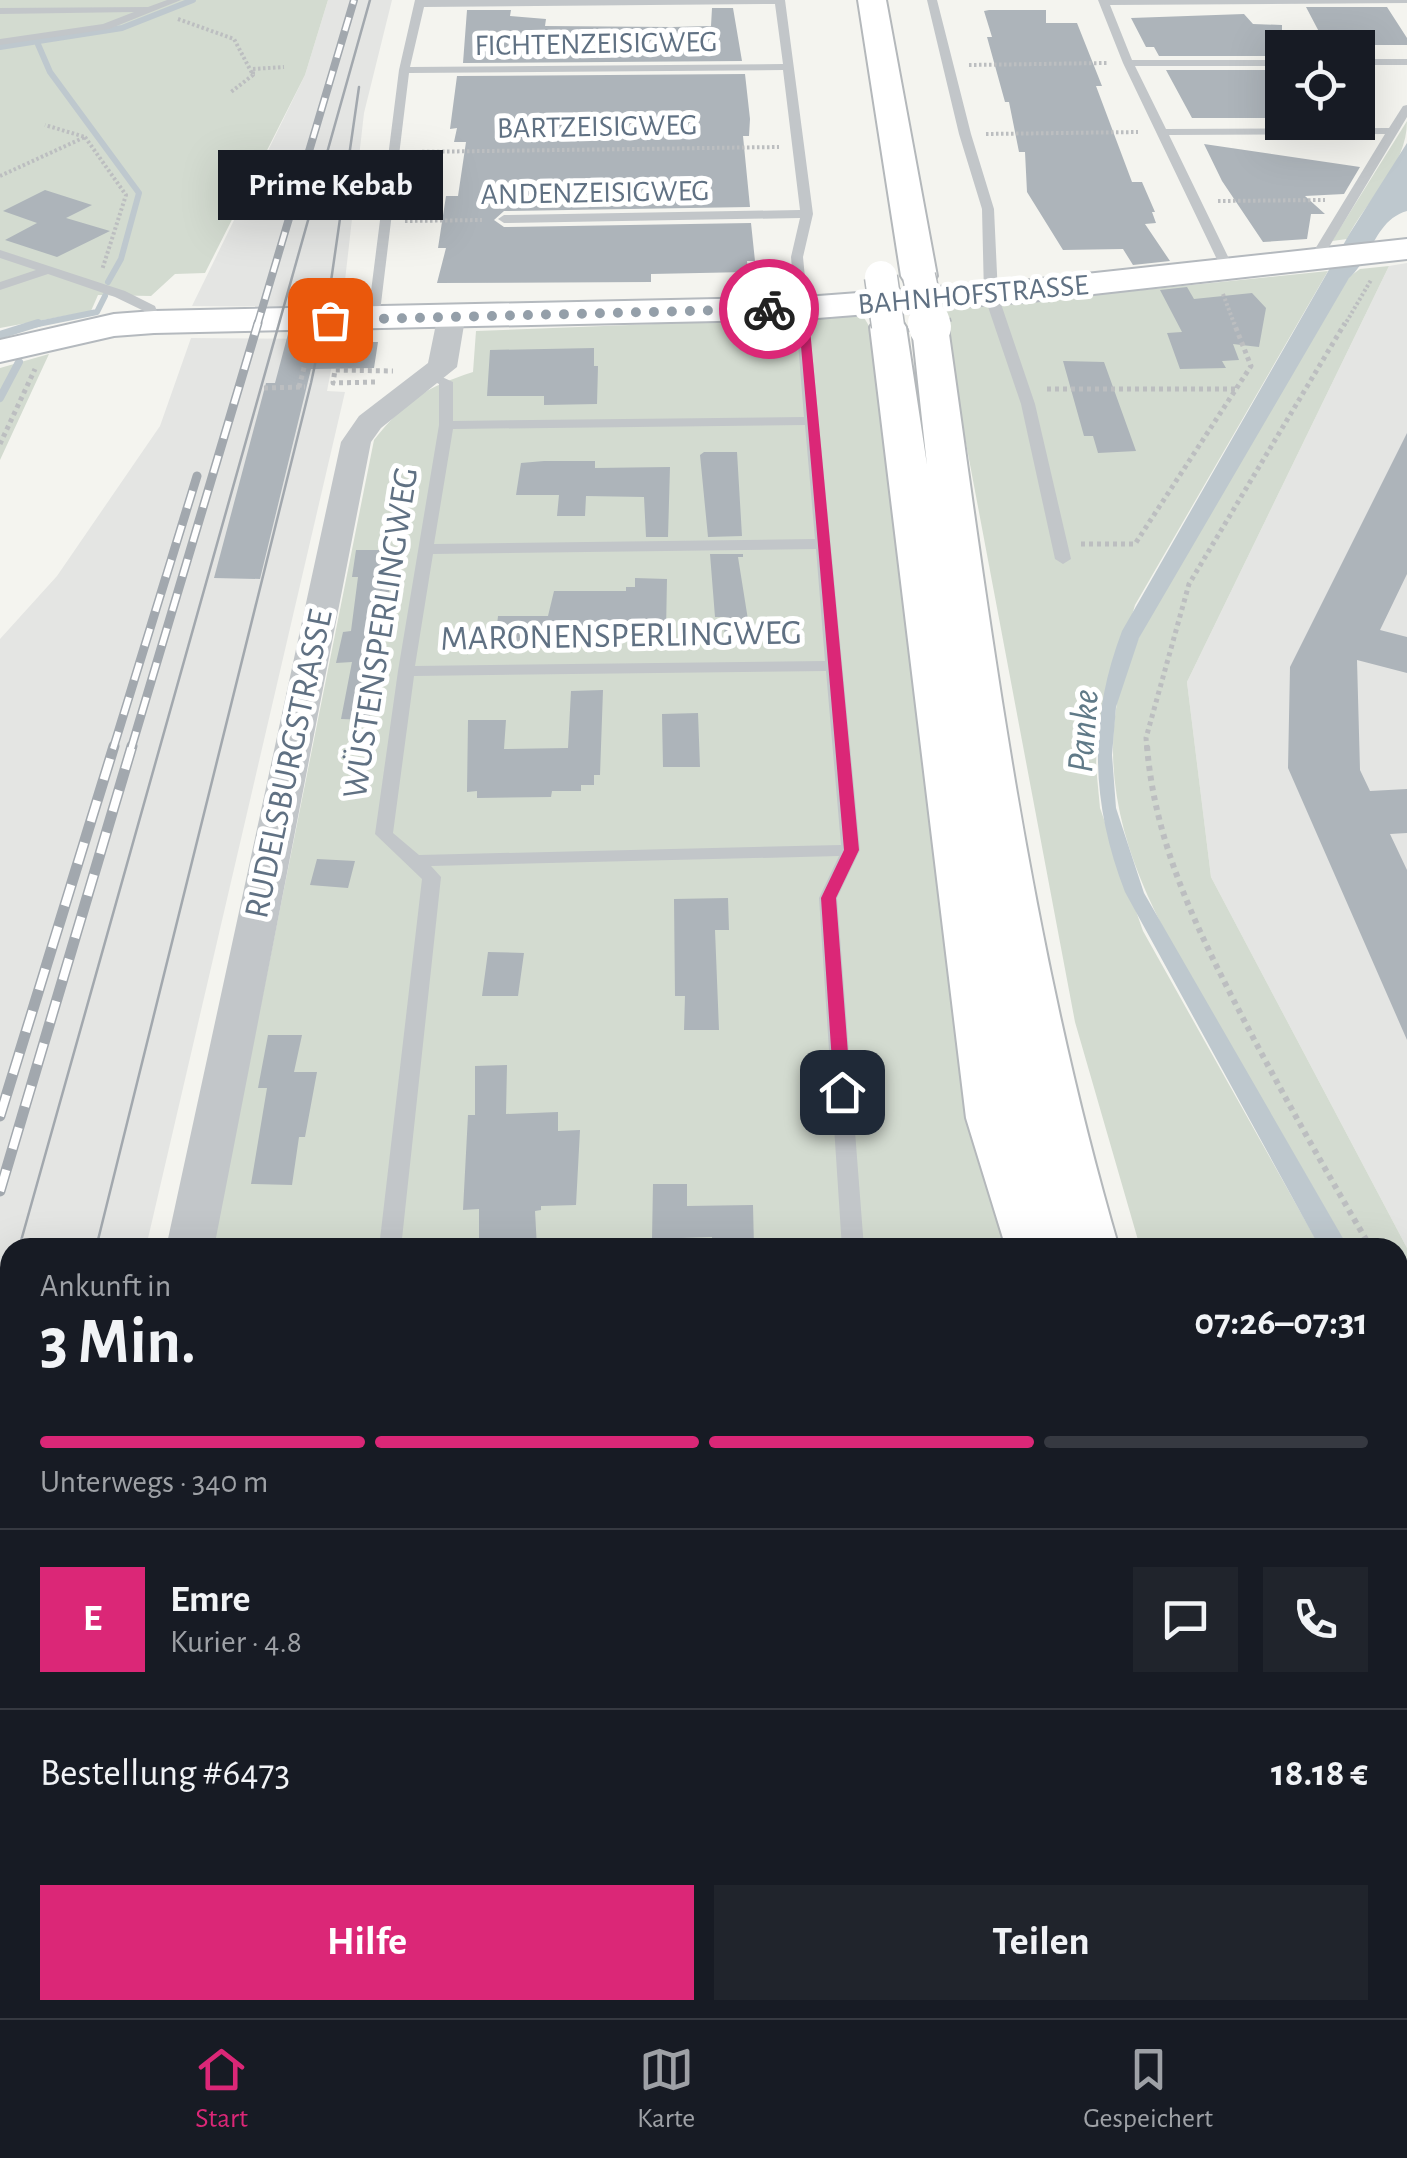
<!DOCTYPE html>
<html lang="de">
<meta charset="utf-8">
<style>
:root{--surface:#171b24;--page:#20242c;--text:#f1f3f6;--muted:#9ea1a6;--line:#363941;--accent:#db2777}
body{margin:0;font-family:"Alegreya Sans",sans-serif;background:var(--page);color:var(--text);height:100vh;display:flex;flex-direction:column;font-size:38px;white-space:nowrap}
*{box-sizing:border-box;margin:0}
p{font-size:32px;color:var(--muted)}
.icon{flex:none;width:55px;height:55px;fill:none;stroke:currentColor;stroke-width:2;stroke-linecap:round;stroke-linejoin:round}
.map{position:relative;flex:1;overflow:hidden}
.details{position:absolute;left:0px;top:1238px;width:1408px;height:782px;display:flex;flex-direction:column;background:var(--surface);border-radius:30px 30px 0 0;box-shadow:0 10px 40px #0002}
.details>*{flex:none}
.tools{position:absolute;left:1265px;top:30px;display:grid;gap:20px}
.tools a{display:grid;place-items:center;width:110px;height:110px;border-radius:0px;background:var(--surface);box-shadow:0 10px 40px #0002;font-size:50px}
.pin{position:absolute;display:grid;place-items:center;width:85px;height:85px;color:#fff;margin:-42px;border-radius:20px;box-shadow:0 5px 15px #0006}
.courier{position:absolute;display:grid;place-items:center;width:100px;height:100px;margin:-50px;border:8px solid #db2777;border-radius:50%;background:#fff;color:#222;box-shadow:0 2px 12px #0007}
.bubble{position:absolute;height:70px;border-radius:0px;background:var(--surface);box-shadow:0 10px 40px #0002;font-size:32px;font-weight:700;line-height:70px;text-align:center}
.head em{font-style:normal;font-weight:700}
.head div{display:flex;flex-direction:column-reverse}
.head{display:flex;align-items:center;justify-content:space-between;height:170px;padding:0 40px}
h1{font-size:65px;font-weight:700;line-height:75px}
.bar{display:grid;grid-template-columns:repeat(4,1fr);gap:15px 10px;align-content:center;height:120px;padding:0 40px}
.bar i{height:12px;border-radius:8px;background:var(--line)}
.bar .on{background:var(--accent)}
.bar p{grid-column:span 4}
.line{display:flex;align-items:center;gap:25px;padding:0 40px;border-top:2px solid var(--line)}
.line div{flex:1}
.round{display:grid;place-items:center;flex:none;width:105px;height:105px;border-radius:0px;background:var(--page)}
.button{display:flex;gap:20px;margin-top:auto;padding:20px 40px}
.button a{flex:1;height:115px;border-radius:0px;background:var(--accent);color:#fff;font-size:40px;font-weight:700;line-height:115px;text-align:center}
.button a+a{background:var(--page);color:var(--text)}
.tab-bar{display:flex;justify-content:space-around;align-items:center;height:140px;border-top:2px solid var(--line);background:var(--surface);font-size:28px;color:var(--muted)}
.tab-bar a{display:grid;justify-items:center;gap:5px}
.tab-bar .on{color:var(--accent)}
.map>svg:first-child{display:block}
.built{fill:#e4e5e3}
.green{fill:#d3dbd0}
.water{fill:#bec8ce}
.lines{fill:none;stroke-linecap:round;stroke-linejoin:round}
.stream-far1{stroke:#bec8ce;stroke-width:6}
.stream{stroke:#bec8ce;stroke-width:8}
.building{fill:#adb4ba}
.secondary-casing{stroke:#b4b9be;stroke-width:4}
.highway-casing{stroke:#b4b8bb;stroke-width:4}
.path-far3{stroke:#bcbec0;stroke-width:4;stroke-dasharray:2.5 2.5;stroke-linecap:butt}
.path-far2{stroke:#bcbec0;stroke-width:5;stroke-dasharray:4 4;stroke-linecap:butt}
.path-far1{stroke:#bcbec0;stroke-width:6;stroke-dasharray:5 5;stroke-linecap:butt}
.path{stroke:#bcbec0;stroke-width:9;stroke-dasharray:6 6;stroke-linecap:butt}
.lane{fill:#c2c6c9;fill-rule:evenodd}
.street{fill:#c2c6c9;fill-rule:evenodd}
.secondary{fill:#fff;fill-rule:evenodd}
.highway{fill:#fff;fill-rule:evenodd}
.tram-far1{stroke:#a2a8ae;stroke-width:2.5}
.tram{stroke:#a2a8ae;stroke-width:4}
.rail-far2-casing{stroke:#a2a8ae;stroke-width:8}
.rail-far1-casing{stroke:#a2a8ae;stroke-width:9}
.rail-casing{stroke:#a2a8ae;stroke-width:11}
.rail-far2{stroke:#fff;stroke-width:5;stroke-dasharray:14;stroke-linecap:butt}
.rail-far1{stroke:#fff;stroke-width:6;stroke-dasharray:18;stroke-linecap:butt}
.rail{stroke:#fff;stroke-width:8;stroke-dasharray:22;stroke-linecap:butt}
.highway-bridge-far1-casing{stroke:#b4b8bb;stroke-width:35;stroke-linecap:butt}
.highway-bridge-casing{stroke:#b4b8bb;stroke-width:45;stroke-linecap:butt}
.highway-bridge-far1{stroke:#fff;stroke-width:32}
.highway-bridge{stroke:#fff;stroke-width:42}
.route{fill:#db2777}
.done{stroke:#949fa9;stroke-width:10;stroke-dasharray:0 18}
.labels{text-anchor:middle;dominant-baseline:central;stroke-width:10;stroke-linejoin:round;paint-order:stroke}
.far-street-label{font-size:30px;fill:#607183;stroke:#fff}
.street-label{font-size:35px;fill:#607183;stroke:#fff}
.water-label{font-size:38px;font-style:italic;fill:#607a88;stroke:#fff}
</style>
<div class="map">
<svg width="1407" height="2018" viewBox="0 0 1407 2018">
<rect width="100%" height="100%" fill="#f4f4ef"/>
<path class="built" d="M328,0H392L364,113L342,307L192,306L305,75Z
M1407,263V1248L1211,877L1187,682L1389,266Z
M191,338L337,339L327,391L345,392L146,1247L10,1248V1792L0,1828V639L57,576L160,426Z
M999,2010H1235L1237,2018H1001Z"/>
<path class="green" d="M0,0H328L305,75L205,273L175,274L151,296L98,295L91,311L0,328Z
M1407,121C1407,167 1366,199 1347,239L1332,241Z
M1389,266L1187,682L1211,877L1407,1248V1349L1398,1332V1248H1348C1310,1182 1272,1117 1234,1051C1172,946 1097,837 1116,709C1124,652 1159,601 1187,551C1239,459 1294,368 1349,277L1360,269Z
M1328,271L1135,605L1097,733L1096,766L1100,808L1143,931L1320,1247H1140L1075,1022L959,406L947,310Z
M863,316L872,331L1016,1247L212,1248L374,440C405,401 426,387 473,372L476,331Z
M49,354L0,460V368Z
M1398,1385L1407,1401V1975L1398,1952Z"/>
<path class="water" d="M1407,143V211C1375,220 1372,258 1349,278L1139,638L1116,707L1112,755L1116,808L1144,893L1348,1247L1320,1248L1125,892C1091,804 1088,720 1122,631L1350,233Z"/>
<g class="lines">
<path class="stream-far1" d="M37,42L50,72L139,193L121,259L108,282
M0,47L122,28L193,0
M28,326L97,312L105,296"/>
<path class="stream" d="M0,335L38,323
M0,398L19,362"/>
</g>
<path class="building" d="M1306,7H1387L1407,38V45H1326Z
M712,8H733L742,61L463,63L467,10H511L510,16L546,19L545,26L672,27L711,26Z
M989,10H1046V23H1077L1102,86H1096L1132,182H1142L1155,212H1152L1156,223L1145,224L1170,261L1133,265L1123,249L1063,250L1027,192L1025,152H1019L1009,102H1005L987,37H992L984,11Z
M1244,14L1253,24L1282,25V56H1159L1154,47H1146L1131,18Z
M1166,70H1282V118H1192Z
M745,74L750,119L749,136H743L750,207L504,211L494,220L504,227L751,223L755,261H747L748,272L651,274V282L437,283L446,248H438L446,196H458L466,142H454L457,128L450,129L457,76Z
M1204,144L1360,167L1344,194L1305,196L1325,214H1311L1307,239L1263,242L1222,181Z
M45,190L92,205L66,218L110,231L57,257L5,240L37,223L3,211Z
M1187,287L1194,299L1252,293L1266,308L1259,347L1233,344L1239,360L1222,361L1226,368L1180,369L1167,333L1182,332L1160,290Z
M333,333L331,342H378L374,368L311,369L260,579L214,578L266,383H275L288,334Z
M594,348V366H598L597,404L544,405V396H487L490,350Z
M1063,361L1104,362L1136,451L1098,453L1093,436H1084Z
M1407,433V574L1380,630L1407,637V673L1357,660L1360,770L1370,791L1407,789V833L1390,834L1407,870V1040L1288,768L1290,667Z
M704,452H737L742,536L708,537L700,455Z
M544,461H595V468L670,467L668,537H646L644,497L586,496L585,516H557L559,495H516L521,463Z
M356,550H394L379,682L369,720L341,719L352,662L336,663L343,632L351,631L358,577H352Z
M710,554H743V557H738L752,645L725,646L724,617H715Z
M635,578L667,579L666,631H611L599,634V639L495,643L498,616H548L554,591H626V587H635Z
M603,690L600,775H594V785H581V791H552L551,797L477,798V791L467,792L468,720H506L504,749L568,748L571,691Z
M698,713L700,767H663L662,714Z
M317,859L355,861L348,888L310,885Z
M728,898L729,930H715L719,1030H684L685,996H675L674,899Z
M488,952L524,953L518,996H482Z
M268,1035H302L294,1072H317L305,1137H299L292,1185L251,1184L267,1088H258Z
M507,1065L506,1114L558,1112V1131L580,1130L576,1205L541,1206V1210L535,1211L537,1248H479V1209L463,1210L468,1115H475V1066Z
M653,1184H687V1206L753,1205L754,1248H713L712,1237L652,1239Z"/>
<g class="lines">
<defs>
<path id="secondary" d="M1407,239V259L1031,301L805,319L154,333L114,336L0,362V340L114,314L154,311L805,297L1031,280Z"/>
<path id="highway" d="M858,0H886L937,276L932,284L919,287L906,284L901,276Z
M888,316L901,319L906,327L927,465L912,327L917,319L930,316L943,319L948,327C992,639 1030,945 1119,1248H1006L966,1118L870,327L875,319Z
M1398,1988L1407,2018H1328L1325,2010H1398Z
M1239,2010H1321L1324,2018H1242Z"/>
</defs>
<use href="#secondary" class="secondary-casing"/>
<use href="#highway" class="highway-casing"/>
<path class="path-far3" d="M178,19L234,39L253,75L231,92
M969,65L1107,63
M253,74V69L284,67
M986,134L1138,132
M85,137L126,195L102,270
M412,152L779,147
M0,176L85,137L45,125
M1218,201L1325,200
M405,221L482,220
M1223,294L1235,326
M1344,326L1371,280"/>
<path class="path-far2" d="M375,382L333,383L335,370L393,371
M299,387L305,364
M264,388L305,387
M1047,389H1235
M0,444L35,369
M1081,544H1135L1251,366L1234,323
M1147,749L1146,738L1189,584L1345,323"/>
<path class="path-far1" d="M1147,746C1155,848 1201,937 1247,1026C1287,1102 1328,1175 1371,1248
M1398,1293L1402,1300"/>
<path class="path" d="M1401,1298L1407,1309"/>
<path class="lane" d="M167,0H181L109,29L0,45V39L103,24L134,12L0,14V8L148,7Z
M415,0H785L813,214L803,257L860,850L837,898L864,1248H842L819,898L839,856L431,866L441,877L401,1248H379L422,879L375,834L398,671L439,425V384L424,376L431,372L453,382V421L804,417L791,257L800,218L504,223L498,219L504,215L800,210L783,70L409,73L379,320L367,323L399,70ZM775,4L783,64L410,67L424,7ZM805,425L815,539L434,544L453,429ZM816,549L825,661L415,666L433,554ZM826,671L841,845L419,855L393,833L414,676Z
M927,0H937L971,134L994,209L998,295L1035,404L1071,559L1063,564L1055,559L1021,404L984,295L982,209L959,134Z
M1098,0H1407V3L1110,5L1132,60H1282V66H1135L1166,129L1389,128L1403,106L1407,105V117L1320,262L1309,259L1385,134L1169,135L1234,269L1223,272L1123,63Z
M1358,59H1407V65H1358Z
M0,250L125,291L155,306L161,322L149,325L144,311L115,297L48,274L0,290V282L36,270L0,258Z"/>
<path class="street" d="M451,310L461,313L465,319L457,367L381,428L371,442L214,1248H166L341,442L359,416L428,363L437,319L441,313Z
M10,1980V2010H44L42,2018H0V1984Z
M930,2010H992L994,2018H930Z"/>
<use href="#secondary" class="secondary"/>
<use href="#highway" class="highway"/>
<path class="tram-far1" d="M19,1248L370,0
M96,1248L311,383L327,309L359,87
M4,1300L10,1281"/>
<path class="tram" d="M0,1316L5,1298
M0,1639L10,1597"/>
<defs>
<path id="rail-far2" d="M257,326L354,0"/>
<path id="rail-far1" d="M113,749L197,476
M131,749L258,323"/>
<path id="rail" d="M0,1116L114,746
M0,1191L132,746"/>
</defs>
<use href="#rail-far2" class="rail-far2-casing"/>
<use href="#rail-far1" class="rail-far1-casing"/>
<use href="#rail" class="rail-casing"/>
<use href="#rail-far2" class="rail-far2"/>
<use href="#rail-far1" class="rail-far1"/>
<use href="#rail" class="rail"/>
<defs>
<path id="highway-bridge-far1" d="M919,276L930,326
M881,277L888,326"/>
<path id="highway-bridge" d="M929,323L930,327"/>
</defs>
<use href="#highway-bridge-far1" class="highway-bridge-far1-casing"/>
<use href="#highway-bridge" class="highway-bridge-casing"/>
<use href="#highway-bridge-far1" class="highway-bridge-far1"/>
<use href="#highway-bridge" class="highway-bridge"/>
</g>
<path class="route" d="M803,305L808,308L859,850L836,898L851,1092L842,1098L834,1092L821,898L844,850L798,311L764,309Z"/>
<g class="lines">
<path class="done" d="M330,320L769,309"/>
</g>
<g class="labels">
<g class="far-street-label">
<text transform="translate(596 44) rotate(-1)">FICHTENZEISIGWEG</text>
<text transform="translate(597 127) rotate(-1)">BARTZEISIGWEG</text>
<text transform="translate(595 193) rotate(-1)">ANDENZEISIGWEG</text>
<text transform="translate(973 295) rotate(-5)">BAHNHOFSTRASSE</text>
</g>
<g class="street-label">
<text transform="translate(381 633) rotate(-81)">WÜSTENSPERLINGWEG</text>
<text transform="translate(621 636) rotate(-1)">MARONENSPERLINGWEG</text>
<text transform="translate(289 764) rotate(-78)">RUDELSBURGSTRASSE</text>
</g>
<g class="water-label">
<text transform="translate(1084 731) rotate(-86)">Panke</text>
</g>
</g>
</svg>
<div class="tools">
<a><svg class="icon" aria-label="locate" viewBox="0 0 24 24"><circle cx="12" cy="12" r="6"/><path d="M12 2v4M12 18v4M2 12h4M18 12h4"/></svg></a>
</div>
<div class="pin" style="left:330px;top:320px;background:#ea580c"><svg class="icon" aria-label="bag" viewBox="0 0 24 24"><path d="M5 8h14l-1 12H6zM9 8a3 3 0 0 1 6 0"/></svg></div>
<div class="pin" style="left:842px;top:1092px;background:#1f2937"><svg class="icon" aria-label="home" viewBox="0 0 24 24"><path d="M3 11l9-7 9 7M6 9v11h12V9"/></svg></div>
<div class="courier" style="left:769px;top:309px"><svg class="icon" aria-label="bike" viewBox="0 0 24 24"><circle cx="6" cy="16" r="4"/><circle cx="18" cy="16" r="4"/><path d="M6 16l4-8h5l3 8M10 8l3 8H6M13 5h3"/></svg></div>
<div class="bubble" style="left:218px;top:150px;width:225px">Prime Kebab</div>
<section class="details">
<div class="head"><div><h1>3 Min.</h1><p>Ankunft in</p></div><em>07:26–07:31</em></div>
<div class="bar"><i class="on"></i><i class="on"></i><i class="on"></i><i></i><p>Unterwegs · 340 m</p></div>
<div class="line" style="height:180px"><b class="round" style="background:var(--accent);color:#fff">E</b><div><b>Emre</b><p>Kurier · 4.8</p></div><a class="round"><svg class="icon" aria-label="chat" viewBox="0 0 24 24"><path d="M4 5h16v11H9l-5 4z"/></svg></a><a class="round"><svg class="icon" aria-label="phone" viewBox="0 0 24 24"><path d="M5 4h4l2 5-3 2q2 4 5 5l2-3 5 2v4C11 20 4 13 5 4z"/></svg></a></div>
<div class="line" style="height:130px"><div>Bestellung #6473</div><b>18.18 €</b></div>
<div class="button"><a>Hilfe</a><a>Teilen</a></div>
</section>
</div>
<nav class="tab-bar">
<a class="on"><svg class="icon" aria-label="home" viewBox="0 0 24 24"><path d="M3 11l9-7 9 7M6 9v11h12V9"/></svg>Start</a>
<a><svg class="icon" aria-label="map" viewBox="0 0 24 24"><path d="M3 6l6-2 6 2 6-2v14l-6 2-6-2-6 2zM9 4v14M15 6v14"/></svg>Karte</a>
<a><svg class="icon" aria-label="saved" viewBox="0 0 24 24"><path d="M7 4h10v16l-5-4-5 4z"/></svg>Gespeichert</a>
</nav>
